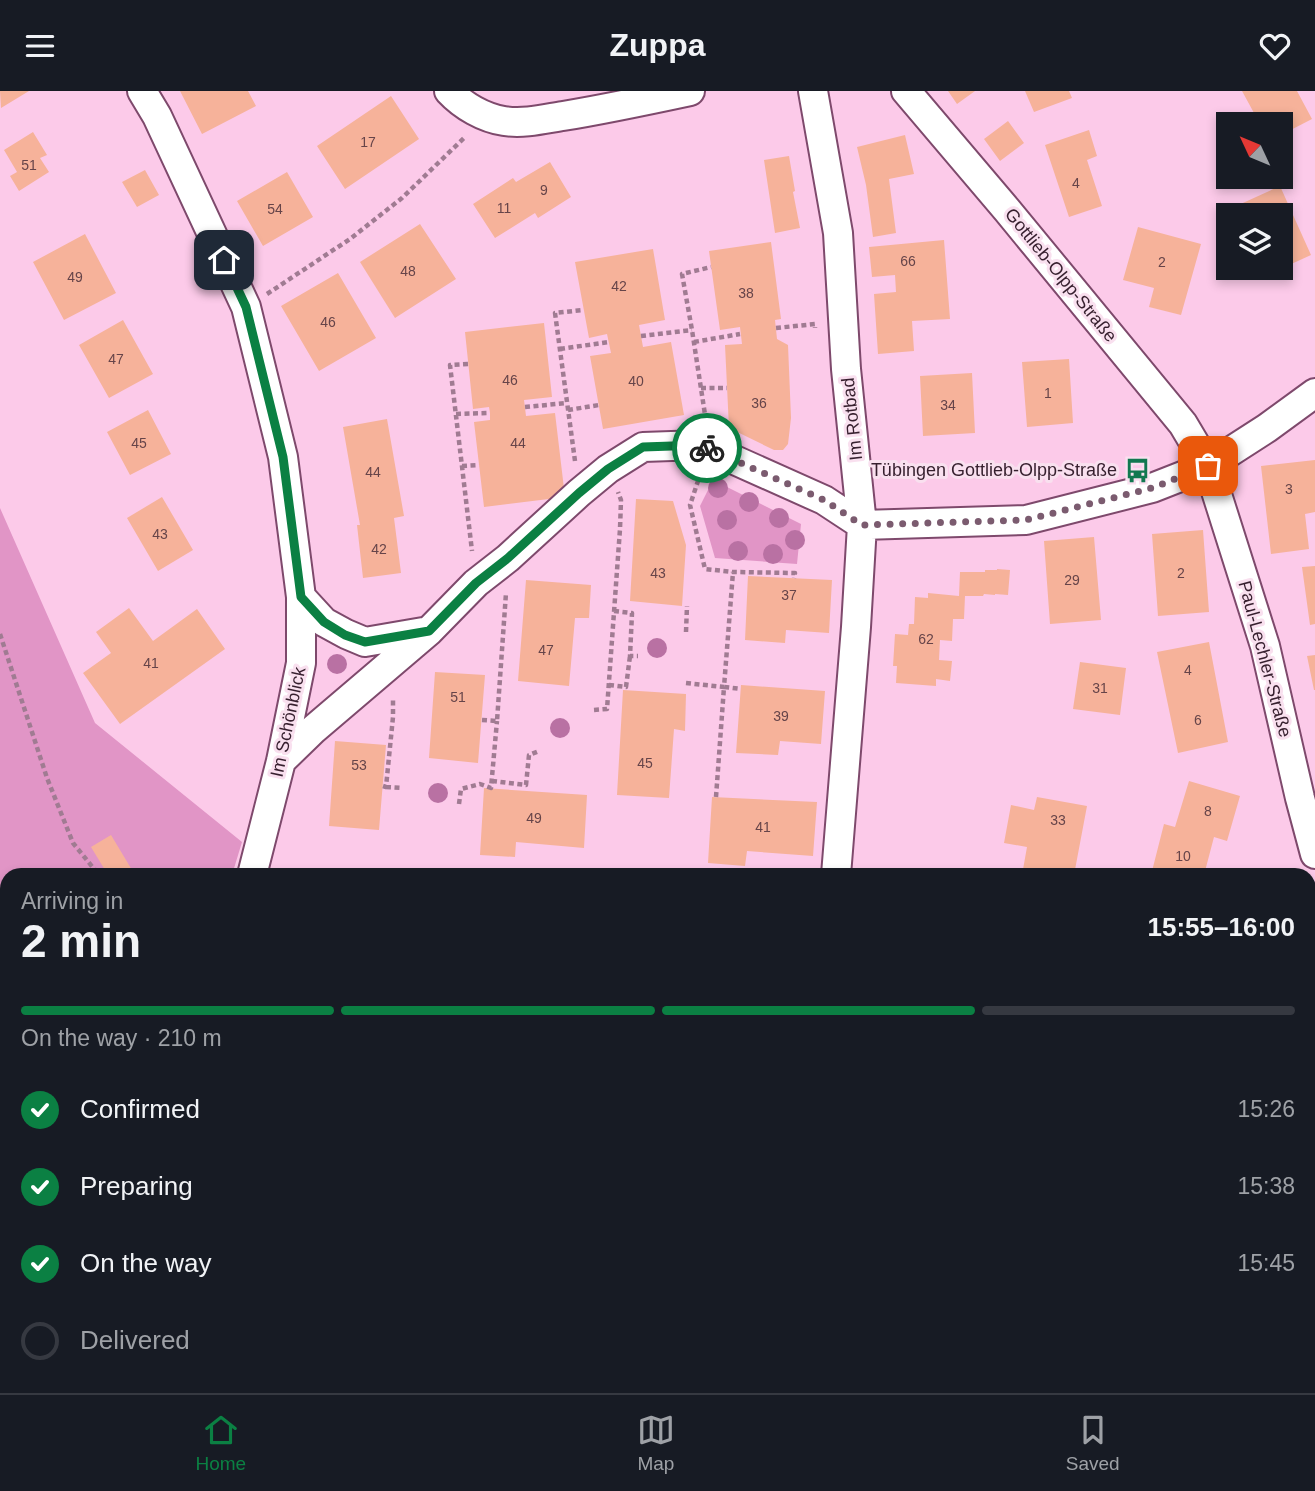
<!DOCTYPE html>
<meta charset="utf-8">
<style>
:root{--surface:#171b24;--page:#242831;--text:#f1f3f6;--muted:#9ea1a6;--line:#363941;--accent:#0b8043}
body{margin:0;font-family:Helvetica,sans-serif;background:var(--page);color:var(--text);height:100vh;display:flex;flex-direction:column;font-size:26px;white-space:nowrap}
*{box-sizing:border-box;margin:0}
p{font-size:23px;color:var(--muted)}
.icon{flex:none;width:38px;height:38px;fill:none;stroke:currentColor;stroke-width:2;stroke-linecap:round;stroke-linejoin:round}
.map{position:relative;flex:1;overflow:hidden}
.panel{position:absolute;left:0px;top:777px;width:1316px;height:525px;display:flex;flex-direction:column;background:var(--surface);border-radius:21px 21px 0 0;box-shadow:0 4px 10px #0003}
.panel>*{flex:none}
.needle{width:46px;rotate:314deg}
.controls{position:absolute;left:1216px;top:21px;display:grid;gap:14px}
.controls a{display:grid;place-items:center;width:77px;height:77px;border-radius:0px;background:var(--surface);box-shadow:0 4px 10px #0003;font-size:35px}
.pin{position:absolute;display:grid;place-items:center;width:60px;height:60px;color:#fff;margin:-30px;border-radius:14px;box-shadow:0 4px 10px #0006}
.courier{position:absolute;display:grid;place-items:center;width:70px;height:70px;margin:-35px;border:5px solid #0b8043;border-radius:50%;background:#fff;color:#222;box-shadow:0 2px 9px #0007}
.head em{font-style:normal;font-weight:800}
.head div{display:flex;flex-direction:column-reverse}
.head{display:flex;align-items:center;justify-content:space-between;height:119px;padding:0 21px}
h1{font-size:46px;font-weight:800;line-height:52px}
.bar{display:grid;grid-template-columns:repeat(4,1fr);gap:10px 7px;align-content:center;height:84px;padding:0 21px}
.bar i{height:9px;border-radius:5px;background:var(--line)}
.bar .active{background:var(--accent)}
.bar p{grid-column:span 4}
ol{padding:0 21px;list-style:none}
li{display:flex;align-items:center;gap:21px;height:77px}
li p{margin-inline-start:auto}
li .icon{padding:7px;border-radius:50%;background:var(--accent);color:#fff;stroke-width:4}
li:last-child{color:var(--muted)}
li i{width:38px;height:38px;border:4px solid var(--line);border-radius:50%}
header{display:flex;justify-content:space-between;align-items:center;height:91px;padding:0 21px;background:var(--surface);font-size:32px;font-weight:800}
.dock{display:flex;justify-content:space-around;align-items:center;height:98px;border-top:2px solid var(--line);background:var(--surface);font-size:19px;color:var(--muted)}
.dock a{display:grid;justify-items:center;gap:4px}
.dock .active{color:var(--accent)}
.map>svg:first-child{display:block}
.green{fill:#e195c6}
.building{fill:#f6b29a}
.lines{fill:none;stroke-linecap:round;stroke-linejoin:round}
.service-casing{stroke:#7e496c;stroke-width:18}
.minor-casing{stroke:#7e496c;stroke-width:32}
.path{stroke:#a07b92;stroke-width:4.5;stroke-dasharray:5 3.5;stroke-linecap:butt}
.service{stroke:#fff;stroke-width:14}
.minor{stroke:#fff;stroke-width:28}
.tree{fill:#b971a3}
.done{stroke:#7b5b6f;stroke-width:7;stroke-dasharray:0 12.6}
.route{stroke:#0b8043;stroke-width:9}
.labels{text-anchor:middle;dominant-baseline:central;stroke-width:6;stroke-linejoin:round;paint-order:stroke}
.number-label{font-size:14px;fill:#664449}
.street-label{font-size:18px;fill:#361f2e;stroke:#f9e0ef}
.poi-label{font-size:18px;fill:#361f2e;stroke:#f9e0ef;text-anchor:end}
</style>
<header><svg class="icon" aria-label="menu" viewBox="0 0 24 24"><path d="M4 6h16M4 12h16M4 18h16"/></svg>Zuppa<svg class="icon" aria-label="heart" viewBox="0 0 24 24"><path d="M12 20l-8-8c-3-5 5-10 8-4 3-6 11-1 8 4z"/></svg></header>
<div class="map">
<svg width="1315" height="1302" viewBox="0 0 1315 1302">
<rect width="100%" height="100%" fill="#fccae9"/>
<path class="green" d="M713,389L801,433L797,473L715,467L700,415Z
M0,417L95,632L242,751L232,784H7V1008L0,1007Z
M1309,1031L1315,1033V1302H782L772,1295H1309Z
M190,1295H310L320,1302H186Z
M316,1295H430L427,1302H326Z
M447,1295H732L730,1302H445Z"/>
<path class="building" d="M0,0H29L1,17Z
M180,0H248L256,15L202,43Z
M948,0H975L957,13Z
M1025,0H1069L1072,7L1034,21Z
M1242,0H1297L1312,28L1281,44V33H1260Z
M391,5L419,48L345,98L317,55Z
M1008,30L1024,52L1000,70L984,48Z
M1089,39L1097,65L1087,69L1102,115L1069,126L1045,54Z
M33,41L47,64L40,67L49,81L19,100L10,85L17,81L4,59Z
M905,44L914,83L889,88L896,142L873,146L866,94L857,56Z
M789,65L795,100L793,101L800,137L775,142L764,69Z
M550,71L571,106L538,127L535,122L495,147L473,113L513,87L516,91Z
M145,79L159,104L137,116L122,91Z
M287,81L313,126L263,155L237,110Z
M1280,95L1311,164L1265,185L1261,177H1281V124H1237L1234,116Z
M420,133L456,188L395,227L360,171Z
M1138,136L1201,153L1181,224L1149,216L1154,197L1123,189Z
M85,143L116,202L64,229L33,171Z
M944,149L950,228L912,230L914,260L878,263L874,203L896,201L895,184L872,186L869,156Z
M771,151L781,228L775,229L777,248L788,254L791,327L788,353L783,359H774L729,337L725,254L742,253L740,236L720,239L709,160Z
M653,158L665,229L639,234L643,256L671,251L684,324L603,338L590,265L611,262L607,243L589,247L575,171Z
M338,182L376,247L319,280L281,215Z
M123,229L153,283L109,307L79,254Z
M544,232L552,306L524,309L526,325L555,322L565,406L484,416L474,331L490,329V322L489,316L473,318L465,241Z
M1069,268L1073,332L1027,336L1022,271Z
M972,282L975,342L923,345L920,285Z
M148,319L171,363L130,384L107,341Z
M387,328L404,425L394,427L401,482L363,487L357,434H360L343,336Z
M1315,369V421L1305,423L1309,458L1271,463L1261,375Z
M162,406L193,459L158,480L127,427Z
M636,408L673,410L686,454L682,515L630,510Z
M1203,439L1209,521L1158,525L1152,443Z
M1094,446L1101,529L1050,533L1044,450Z
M1315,475V533L1310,534L1302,476Z
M997,478L1010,479L1008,504L995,503V504L984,503L983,505H965L964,528H953L952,550L940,549L939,569L952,570L950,590L936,588V595L896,592L897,575H893L895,543L908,544L909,533H914L915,506L928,507V502L959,505L960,481H985V479H997Z
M748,485L832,489L829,542L786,539L785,552L745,549Z
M526,489L591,494L589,527H575L569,595L518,590Z
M129,517L153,550L197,518L225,558L120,633L83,582L111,562L96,541Z
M1209,551L1228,651L1178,662L1157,561Z
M1315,564V599H1314L1307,565Z
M1080,571L1126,577L1120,624L1073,618Z
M435,581L485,584L478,672L429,667Z
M741,594L825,600L821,653L780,650L778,664L736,662Z
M623,599L686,603L685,640L674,638L669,707L617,704Z
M335,650L386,654L379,739L329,735Z
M1189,690L1240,705L1227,750L1214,746L1204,784H1151L1164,733L1175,736Z
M484,697L587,704L584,757L516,751L515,766L480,764Z
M712,706L817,711L813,765L747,760L745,775L708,772Z
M1037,706L1087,715L1074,784H1022L1027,756L1004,752L1011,714L1034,719Z
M111,744L135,784H108L91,756Z
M1309,968L1315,969V983L1310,1003Z
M3,1054H7V1083L0,1082Z
M1309,1087L1315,1089V1147L1310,1164Z
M0,1120L7,1122V1186L0,1184Z
M91,1295H165L174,1302H95L90,1297Z
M218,1295H273L268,1302H213Z
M477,1295H516L512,1302H473Z
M530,1295H581L579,1302H535L537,1299Z
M711,1295H732L730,1302H710Z"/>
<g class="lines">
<defs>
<path id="service" d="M1309,1226L1315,1224"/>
<path id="minor" d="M142,0L157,25L246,216L283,366L301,506V572L281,670L252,784
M449,0C463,15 484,27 504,30C524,33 544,28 563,25C606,18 648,9 690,0
M813,0L838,142L846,278L862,434L856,536L836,784
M906,0L1007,119L1183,333L1208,375L1265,555L1300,707L1315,763
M301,506L324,531L346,543L365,551L429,540
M281,670L314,638L429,540L476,492L508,467L579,402L608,378L643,356L701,354L824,409L862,434L1026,429L1152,397L1208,375L1267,337L1315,302
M29,1302L34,1295
M772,1302L774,1295"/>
</defs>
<use href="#service" class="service-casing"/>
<use href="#minor" class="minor-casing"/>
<path class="path" d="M267,203L350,148L402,107L465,46
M776,237L815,233V237
M641,245L692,239
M694,251L740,243
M560,258L609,251
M468,273L450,274L472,460
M701,297H727
M525,316L567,312
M568,319L599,314
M456,323L490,322
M706,330L692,239L682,183L711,176
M575,370L555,222L583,219
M462,375L479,374
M701,381L690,414L705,478L733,481L795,482L794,487
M614,520L632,522L630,565H638
M686,541L687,515
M0,543L47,687L73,752L99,784
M686,592L724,596L733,481
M609,594L626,596L630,565
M594,619L607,618L620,438L621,409L618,401
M482,629L497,630L506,502
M492,690L526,694L529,664L539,660
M383,695L386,696L393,626V606
M386,696L403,697
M716,706L724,596L741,598
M459,713L461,698L480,693L491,697L497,630
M0,980H7
M1309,1042L1315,1044
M631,1295L633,1302
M1203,1295L1206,1302
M939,1302V1295
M970,1302L971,1295
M1283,1302L1286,1295"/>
<use href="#service" class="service"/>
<use href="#minor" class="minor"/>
</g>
<g class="tree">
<circle cx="718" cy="397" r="10"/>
<circle cx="749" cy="411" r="10"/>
<circle cx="779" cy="427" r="10"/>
<circle cx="727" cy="429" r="10"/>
<circle cx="795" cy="449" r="10"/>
<circle cx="738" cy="460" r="10"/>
<circle cx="773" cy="463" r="10"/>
<circle cx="657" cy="557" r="10"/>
<circle cx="337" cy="573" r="10"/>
<circle cx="560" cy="637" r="10"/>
<circle cx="438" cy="702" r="10"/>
</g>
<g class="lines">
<path class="done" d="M707,357L824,409L862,434L1026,429L1152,397L1208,375"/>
<path class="route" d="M224,169L246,216L283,366L301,506L324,531L345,544L365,551L429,540L476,492L508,467L579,402L608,378L643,356L701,354L707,357"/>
</g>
<defs>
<symbol id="bus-bare" viewBox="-9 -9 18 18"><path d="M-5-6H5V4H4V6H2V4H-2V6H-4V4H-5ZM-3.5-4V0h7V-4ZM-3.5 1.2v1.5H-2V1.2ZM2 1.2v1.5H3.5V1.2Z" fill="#117850" stroke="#f9e0ef" stroke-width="2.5" paint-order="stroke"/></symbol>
</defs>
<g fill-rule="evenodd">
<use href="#bus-bare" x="1120" y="362" width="35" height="35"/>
</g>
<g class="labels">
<g class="number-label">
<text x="368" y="51">17</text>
<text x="29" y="74">51</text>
<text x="1076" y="92">4</text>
<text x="544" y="99">9</text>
<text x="504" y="117">11</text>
<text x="275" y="118">54</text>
<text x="908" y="170">66</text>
<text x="1162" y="171">2</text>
<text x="408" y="180">48</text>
<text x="75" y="186">49</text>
<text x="619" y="195">42</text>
<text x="746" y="202">38</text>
<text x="328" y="231">46</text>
<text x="116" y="268">47</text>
<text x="510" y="289">46</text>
<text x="636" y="290">40</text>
<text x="1048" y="302">1</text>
<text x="759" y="312">36</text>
<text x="948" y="314">34</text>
<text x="139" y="352">45</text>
<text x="518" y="352">44</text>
<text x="373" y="381">44</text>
<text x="1289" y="398">3</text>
<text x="160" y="443">43</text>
<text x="379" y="458">42</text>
<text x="658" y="482">43</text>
<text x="1181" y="482">2</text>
<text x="1072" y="489">29</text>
<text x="789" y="504">37</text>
<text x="926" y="548">62</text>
<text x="546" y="559">47</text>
<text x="151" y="572">41</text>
<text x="1188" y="579">4</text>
<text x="1100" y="597">31</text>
<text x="458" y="606">51</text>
<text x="781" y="625">39</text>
<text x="1198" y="629">6</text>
<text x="645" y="672">45</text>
<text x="359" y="674">53</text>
<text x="1208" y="720">8</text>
<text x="534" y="727">49</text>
<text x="1058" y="729">33</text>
<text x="763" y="736">41</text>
<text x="1183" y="765">10</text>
</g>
<g class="street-label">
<text transform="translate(1061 184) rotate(51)">Gottlieb-Olpp-Straße</text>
<text transform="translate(852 328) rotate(-96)">Im Rotbad</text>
<text transform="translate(1265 568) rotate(75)">Paul-Lechler-Straße</text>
<text transform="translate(288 631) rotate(-78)">Im Schönblick</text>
</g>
<g class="poi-label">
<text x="1117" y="379">Tübingen Gottlieb-Olpp-Straße</text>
</g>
</g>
</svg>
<div class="controls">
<a><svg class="needle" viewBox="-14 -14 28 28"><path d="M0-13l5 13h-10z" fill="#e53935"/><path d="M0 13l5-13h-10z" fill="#9ea1a6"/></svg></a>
<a><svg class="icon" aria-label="layers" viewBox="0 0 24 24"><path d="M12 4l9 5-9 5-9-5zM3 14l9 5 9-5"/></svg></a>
</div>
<div class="pin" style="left:1208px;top:375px;background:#ea580c"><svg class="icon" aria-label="bag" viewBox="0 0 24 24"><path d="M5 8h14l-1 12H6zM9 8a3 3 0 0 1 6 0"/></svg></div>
<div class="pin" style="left:224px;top:169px;background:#1f2937"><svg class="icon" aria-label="home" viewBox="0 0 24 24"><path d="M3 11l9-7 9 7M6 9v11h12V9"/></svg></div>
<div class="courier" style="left:707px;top:357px"><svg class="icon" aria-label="bike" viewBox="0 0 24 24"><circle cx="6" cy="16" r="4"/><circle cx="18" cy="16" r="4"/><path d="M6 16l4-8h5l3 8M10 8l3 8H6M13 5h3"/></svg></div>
<section class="panel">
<div class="head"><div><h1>2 min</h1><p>Arriving in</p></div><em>15:55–16:00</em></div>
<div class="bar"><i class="active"></i><i class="active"></i><i class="active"></i><i></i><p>On the way · 210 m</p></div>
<ol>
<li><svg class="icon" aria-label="check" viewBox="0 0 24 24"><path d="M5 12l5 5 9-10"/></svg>Confirmed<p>15:26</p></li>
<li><svg class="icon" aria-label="check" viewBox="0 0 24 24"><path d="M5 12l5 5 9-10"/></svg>Preparing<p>15:38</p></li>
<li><svg class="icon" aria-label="check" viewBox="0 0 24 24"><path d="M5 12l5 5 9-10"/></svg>On the way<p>15:45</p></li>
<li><i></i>Delivered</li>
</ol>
</section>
</div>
<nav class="dock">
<a class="active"><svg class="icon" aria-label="home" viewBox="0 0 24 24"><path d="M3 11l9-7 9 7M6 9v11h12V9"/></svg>Home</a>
<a><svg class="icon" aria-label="map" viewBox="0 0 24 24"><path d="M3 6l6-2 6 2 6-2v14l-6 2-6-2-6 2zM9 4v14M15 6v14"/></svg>Map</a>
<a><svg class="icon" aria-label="saved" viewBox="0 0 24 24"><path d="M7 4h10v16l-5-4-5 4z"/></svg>Saved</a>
</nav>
